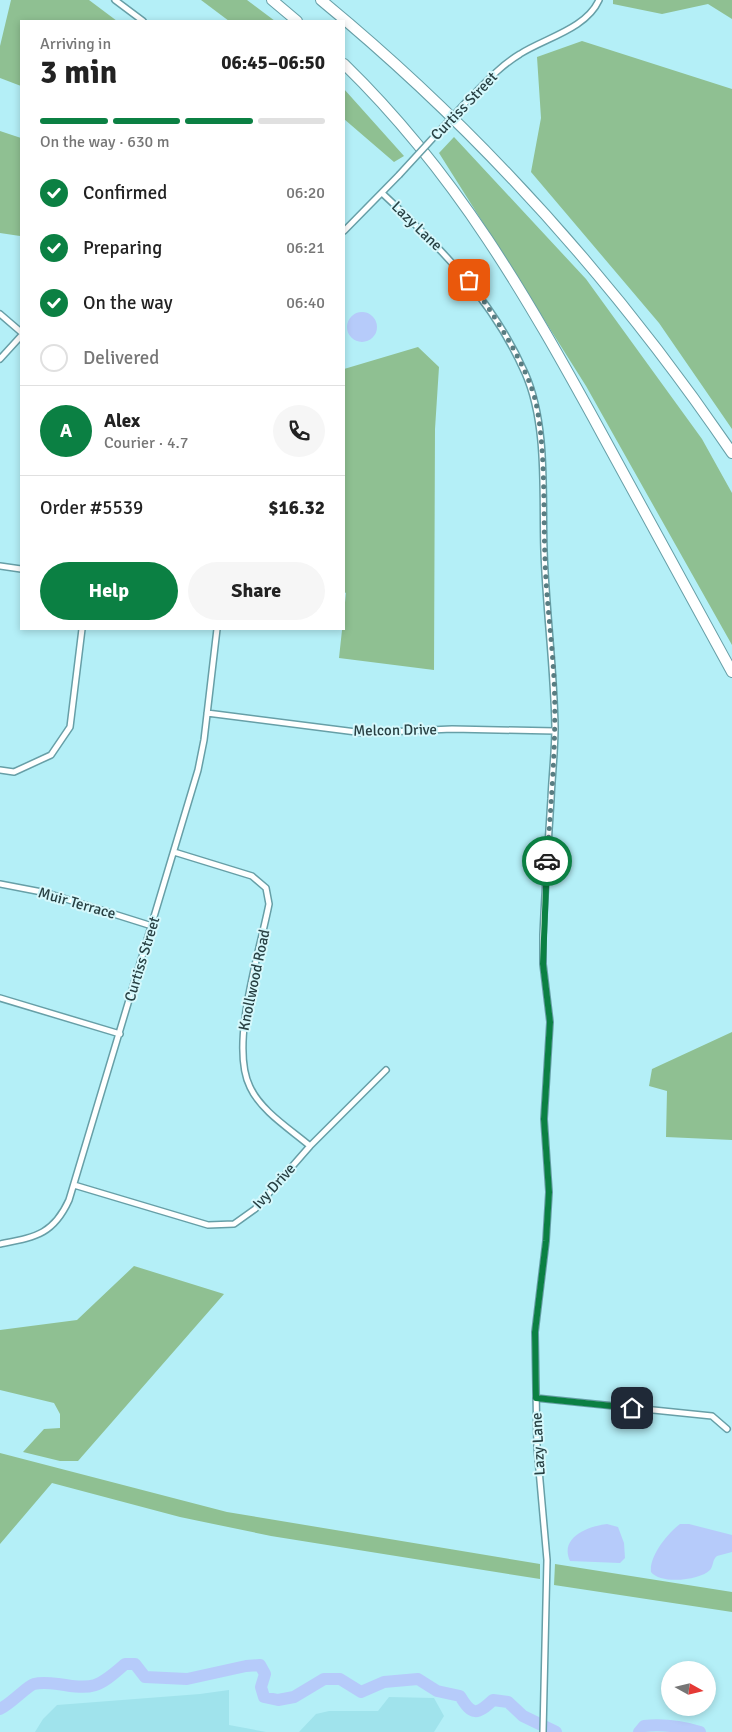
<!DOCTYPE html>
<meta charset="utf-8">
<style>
:root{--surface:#fff;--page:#f6f6f6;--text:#222;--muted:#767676;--line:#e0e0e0;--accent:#0b8043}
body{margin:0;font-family:Signika,sans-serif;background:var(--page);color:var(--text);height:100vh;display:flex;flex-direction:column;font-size:19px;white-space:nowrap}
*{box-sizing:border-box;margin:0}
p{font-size:16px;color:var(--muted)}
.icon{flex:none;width:28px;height:28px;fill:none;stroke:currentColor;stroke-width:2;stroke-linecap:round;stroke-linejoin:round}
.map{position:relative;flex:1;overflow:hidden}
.side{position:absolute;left:20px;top:20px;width:325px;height:610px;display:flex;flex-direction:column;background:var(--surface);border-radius:0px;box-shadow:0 2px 8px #0003}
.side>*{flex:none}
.needle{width:32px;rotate:98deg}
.controls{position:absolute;left:661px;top:1661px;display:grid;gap:10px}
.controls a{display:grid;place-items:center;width:55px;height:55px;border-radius:50%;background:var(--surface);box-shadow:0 2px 8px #0003;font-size:25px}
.pin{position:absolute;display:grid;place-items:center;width:42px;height:42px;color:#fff;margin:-21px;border-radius:10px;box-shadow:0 2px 8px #0006}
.courier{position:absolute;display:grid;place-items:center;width:50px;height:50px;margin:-25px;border:4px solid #0b8043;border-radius:50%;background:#fff;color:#222;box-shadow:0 1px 6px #0007}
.head em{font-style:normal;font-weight:700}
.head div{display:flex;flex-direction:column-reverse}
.head{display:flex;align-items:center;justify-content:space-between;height:85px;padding:0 20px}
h1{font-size:32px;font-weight:700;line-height:38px}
.bar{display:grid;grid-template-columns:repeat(4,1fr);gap:8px 5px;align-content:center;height:60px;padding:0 20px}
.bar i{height:6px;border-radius:4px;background:var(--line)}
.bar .on{background:var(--accent)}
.bar p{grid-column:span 4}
.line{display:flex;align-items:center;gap:12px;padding:0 20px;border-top:1px solid var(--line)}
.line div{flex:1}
.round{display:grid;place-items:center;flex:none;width:52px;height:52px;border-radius:26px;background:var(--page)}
ol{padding:0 20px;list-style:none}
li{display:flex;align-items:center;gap:15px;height:55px}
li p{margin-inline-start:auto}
li .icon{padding:5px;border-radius:50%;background:var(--accent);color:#fff;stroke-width:4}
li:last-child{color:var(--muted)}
li i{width:28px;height:28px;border:2px solid var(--line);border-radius:50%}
.button{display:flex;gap:10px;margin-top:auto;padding:10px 20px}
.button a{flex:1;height:58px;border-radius:30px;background:var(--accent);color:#fff;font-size:20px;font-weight:700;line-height:58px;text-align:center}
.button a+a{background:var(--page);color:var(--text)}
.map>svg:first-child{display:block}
.built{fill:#a0e3ec}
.green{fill:#8fc092}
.water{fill:#b6cbfa}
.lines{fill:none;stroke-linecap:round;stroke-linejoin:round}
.river{stroke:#b6cbfa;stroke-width:12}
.minor-casing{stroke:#679fa7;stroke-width:8}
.motorway-casing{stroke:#679fa7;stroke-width:12}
.minor{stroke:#fff;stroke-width:5}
.motorway{stroke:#fff;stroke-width:10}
.minor-bridge-casing{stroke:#679fa7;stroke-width:8;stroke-linecap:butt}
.minor-bridge{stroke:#fff;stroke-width:5}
.done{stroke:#597d82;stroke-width:5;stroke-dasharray:0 9}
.route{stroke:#0b8043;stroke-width:6}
.labels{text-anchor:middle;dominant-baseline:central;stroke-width:4;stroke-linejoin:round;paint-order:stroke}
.street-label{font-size:15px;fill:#284043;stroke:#d5f8fc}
</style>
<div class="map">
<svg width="732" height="1732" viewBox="0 0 732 1732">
<rect width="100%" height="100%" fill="#b4eff7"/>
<path class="built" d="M229,1690V1725L266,1732H35L43,1719L57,1705L200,1694Z
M389,1697L434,1698L444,1716L434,1732H299L316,1714L329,1711H378Z"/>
<path class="green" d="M11,0H89L117,21H21V86L0,78V46Z
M201,0H247L275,21H229Z
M613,0H732V19L708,4L662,14L613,4Z
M582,41L732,89V429L659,323L531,172L541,118L537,57Z
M344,89L404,156L394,162L344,119Z
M0,131L21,138L20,236L0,233Z
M454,137L586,279L702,439L732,493V645L586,386L439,153Z
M418,347L439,367L435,429L434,670L339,658L346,593L344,592V369Z
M732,1032V1140L666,1137L667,1091L649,1086L652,1069Z
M134,1266L224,1294L78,1461H60L23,1452L44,1429L60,1428V1414L54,1403L0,1390V1330L77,1320Z
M0,1453L227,1512L540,1564V1579L271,1536L180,1517L52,1483L0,1544Z
M555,1564L732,1592V1612L554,1585Z"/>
<path class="water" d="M347 327a15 15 0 1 1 30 0a15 15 0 1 1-30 0Z
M607,1524L618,1527L624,1543L625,1558L620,1563L570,1561C559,1537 589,1526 607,1524Z
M680,1524H689L732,1535V1552L717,1556C712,1560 714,1565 710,1570C701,1580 661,1585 651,1572C649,1556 668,1533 680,1524Z"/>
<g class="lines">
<path class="river" d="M0,1709C12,1703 27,1686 34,1684C42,1682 50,1683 58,1684C93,1690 98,1688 125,1664H135L145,1677L187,1679L246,1666L260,1665L265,1674L261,1687L264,1697L278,1700L294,1697L324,1679H340L361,1692L384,1682L418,1679L437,1691L460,1696C472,1716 477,1715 493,1700L508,1702L523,1716L556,1732
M639,1732L644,1726C663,1724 680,1726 700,1732"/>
<defs>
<path id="minor" d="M115,0L143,21
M467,101C484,84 500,66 520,54C545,38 586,29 599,0
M382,193C439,246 493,300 525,373C548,425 542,495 544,551C546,610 554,668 555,727C555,751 552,775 551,799C548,845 545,890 543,935V964L550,1022L544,1119L549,1192L546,1241L535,1332L537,1447L547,1560L543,1732
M344,231L399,175
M0,314L21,332
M0,359L21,336
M0,566L21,569
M207,713L364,733L452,729L555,731
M0,770L14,772L51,755L70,727L82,629
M174,852L252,876L266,888L269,904C260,951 229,1045 250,1087C261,1111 290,1129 310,1146
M0,884L47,893L152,926
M0,998L120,1034
M74,1185L208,1225L234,1224L255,1209L310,1146L386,1070
M0,1244C35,1237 53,1235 69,1200L198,770L204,740L217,629
M536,1398L712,1416L727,1429"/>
<path id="motorway" d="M272,0L297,21
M321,0C479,130 617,284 732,453
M344,64C457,174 527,297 602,434C645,513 689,593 732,672"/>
</defs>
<use href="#minor" class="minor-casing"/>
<use href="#motorway" class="motorway-casing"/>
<use href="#minor" class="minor"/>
<use href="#motorway" class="motorway"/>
<defs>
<path id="minor-bridge" d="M399,175L467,101"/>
</defs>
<use href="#minor-bridge" class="minor-bridge-casing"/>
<use href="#minor-bridge" class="minor-bridge"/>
</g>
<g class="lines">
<path class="done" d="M469,280C492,312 527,364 536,403C546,451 543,508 545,558C546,598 552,639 554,679C557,739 551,801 547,861"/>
<path class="route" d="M547,861L543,964L550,1022L544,1119L549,1192L546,1241L535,1332L536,1398L632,1408"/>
</g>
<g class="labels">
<g class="street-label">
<text transform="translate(464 106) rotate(-46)">Curtiss Street</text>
<text transform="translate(417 226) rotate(44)">Lazy Lane</text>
<text transform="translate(395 730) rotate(-1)">Melcon Drive</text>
<text transform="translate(77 903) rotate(16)">Muir Terrace</text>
<text transform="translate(142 959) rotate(-73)">Curtiss Street</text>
<text transform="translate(254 980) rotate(-78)">Knollwood Road</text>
<text transform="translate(274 1186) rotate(-48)">Ivy Drive</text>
<text transform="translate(538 1444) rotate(-93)">Lazy Lane</text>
</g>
</g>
</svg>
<div class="controls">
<a><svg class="needle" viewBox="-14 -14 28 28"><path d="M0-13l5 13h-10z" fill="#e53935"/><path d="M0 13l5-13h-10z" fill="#767676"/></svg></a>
</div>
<div class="pin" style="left:469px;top:280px;background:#ea580c"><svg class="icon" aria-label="bag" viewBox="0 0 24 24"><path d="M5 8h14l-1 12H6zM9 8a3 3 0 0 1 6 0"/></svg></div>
<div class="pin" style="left:632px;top:1408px;background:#1f2937"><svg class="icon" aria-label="home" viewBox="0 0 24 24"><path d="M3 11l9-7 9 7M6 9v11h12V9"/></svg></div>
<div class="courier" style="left:547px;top:861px"><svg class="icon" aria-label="car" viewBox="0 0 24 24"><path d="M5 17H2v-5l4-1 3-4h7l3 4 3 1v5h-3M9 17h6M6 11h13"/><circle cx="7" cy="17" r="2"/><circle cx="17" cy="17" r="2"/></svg></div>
<section class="side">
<div class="head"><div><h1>3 min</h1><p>Arriving in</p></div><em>06:45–06:50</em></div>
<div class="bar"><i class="on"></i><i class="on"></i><i class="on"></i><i></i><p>On the way · 630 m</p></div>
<ol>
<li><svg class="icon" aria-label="check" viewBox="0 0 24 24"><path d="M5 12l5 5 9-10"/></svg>Confirmed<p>06:20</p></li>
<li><svg class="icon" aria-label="check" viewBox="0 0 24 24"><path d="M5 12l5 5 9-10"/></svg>Preparing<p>06:21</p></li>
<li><svg class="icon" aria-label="check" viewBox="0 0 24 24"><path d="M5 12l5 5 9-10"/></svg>On the way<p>06:40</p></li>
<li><i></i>Delivered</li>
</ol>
<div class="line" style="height:90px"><b class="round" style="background:var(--accent);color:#fff">A</b><div><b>Alex</b><p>Courier · 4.7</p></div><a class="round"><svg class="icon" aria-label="phone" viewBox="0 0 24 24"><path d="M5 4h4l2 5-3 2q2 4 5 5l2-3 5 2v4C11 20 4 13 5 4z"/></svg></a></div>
<div class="line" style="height:65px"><div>Order #5539</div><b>$16.32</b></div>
<div class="button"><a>Help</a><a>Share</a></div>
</section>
</div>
